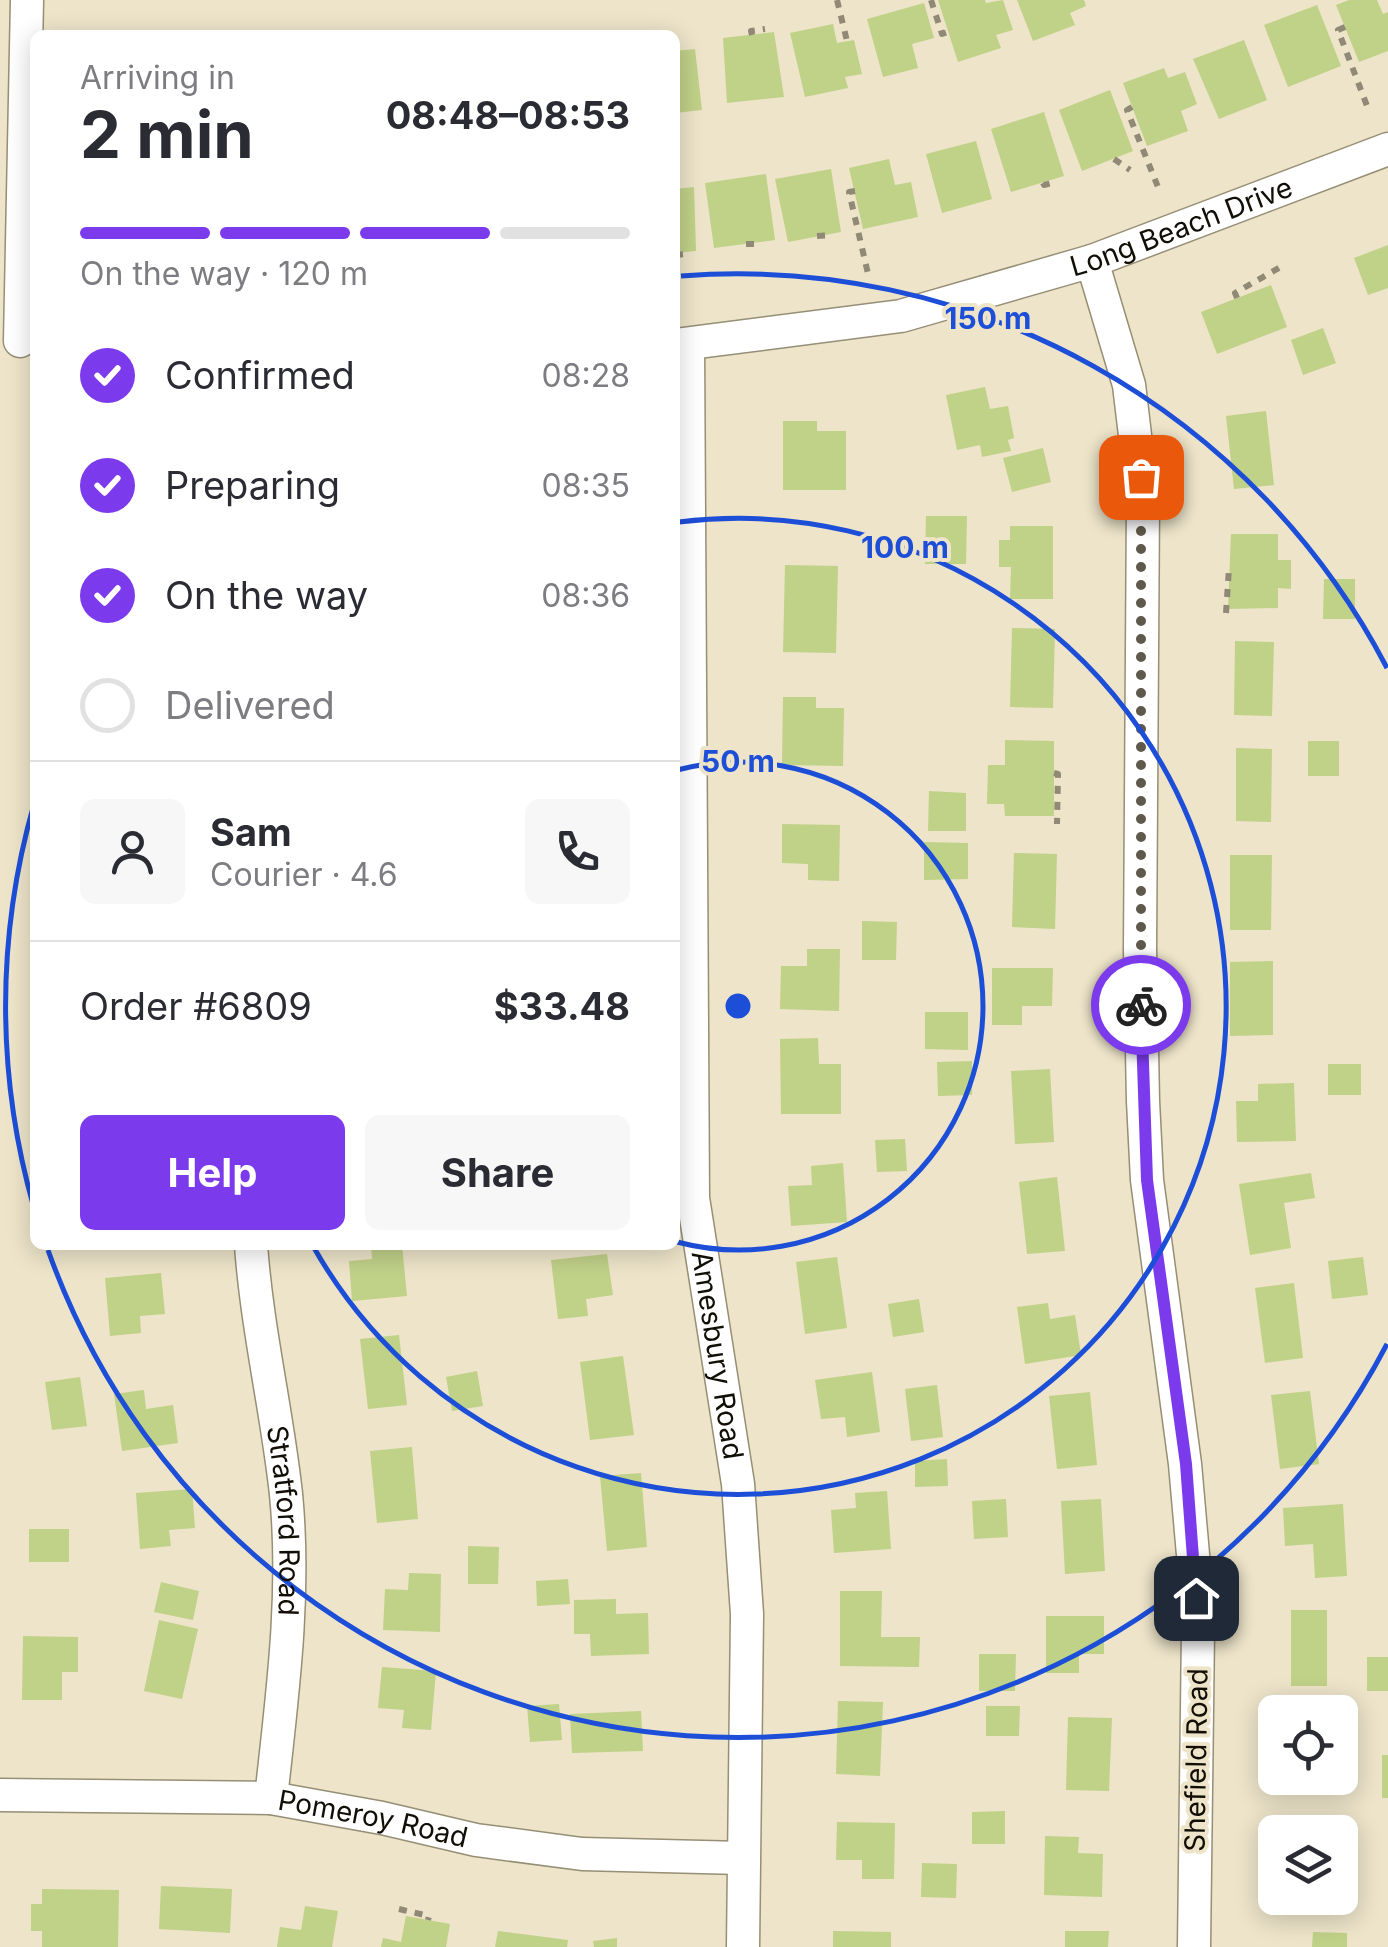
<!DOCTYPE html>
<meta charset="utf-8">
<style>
:root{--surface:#fff;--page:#f7f7f7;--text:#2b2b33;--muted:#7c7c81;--line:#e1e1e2;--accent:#7c3aed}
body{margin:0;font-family:Inter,sans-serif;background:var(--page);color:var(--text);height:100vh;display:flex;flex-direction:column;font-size:38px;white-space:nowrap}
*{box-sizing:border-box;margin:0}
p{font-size:32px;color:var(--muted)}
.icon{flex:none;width:55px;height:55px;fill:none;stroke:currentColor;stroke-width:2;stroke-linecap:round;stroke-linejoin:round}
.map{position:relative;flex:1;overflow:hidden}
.drawer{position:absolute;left:30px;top:30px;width:650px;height:1220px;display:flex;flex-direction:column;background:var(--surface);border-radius:15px;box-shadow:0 5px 25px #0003}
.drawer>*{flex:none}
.fabs{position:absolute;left:1258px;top:1695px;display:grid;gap:20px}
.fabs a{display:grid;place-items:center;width:100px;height:100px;border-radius:15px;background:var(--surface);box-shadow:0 5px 25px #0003;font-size:50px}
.pin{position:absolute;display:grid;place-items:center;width:85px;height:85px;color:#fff;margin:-42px;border-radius:20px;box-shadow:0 5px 15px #0006}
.courier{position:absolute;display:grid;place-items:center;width:100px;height:100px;margin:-50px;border:8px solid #7c3aed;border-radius:50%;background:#fff;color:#222;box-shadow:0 2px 12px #0007}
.headline em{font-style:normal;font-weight:700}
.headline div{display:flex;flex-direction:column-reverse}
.headline{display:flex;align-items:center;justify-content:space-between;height:170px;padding:0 50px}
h1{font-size:65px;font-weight:700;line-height:75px}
.bar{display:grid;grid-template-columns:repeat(4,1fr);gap:15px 10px;align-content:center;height:120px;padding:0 50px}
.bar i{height:12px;border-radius:8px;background:var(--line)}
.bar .active{background:var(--accent)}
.bar p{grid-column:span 4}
.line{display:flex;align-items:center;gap:25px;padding:0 50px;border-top:2px solid var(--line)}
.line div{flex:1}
.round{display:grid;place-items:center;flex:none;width:105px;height:105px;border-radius:15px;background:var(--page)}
ol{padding:0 50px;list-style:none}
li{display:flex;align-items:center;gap:30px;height:110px}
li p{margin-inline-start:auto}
li .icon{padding:10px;border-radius:50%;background:var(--accent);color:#fff;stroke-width:4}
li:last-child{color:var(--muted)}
li i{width:55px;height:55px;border:5px solid var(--line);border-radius:50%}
.cta{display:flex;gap:20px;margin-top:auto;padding:20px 50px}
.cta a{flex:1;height:115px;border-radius:15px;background:var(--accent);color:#fff;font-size:40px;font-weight:700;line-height:115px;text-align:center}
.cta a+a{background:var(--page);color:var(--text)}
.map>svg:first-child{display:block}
.building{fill:#c0d188}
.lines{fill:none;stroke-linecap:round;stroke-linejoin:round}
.minor-casing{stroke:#968e75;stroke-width:35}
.path{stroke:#908976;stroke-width:6;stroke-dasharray:8 8;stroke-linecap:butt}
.minor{stroke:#fff;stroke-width:32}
.done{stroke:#5e594a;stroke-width:10;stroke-dasharray:0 18}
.route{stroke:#7c3aed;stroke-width:12}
.ring{fill:none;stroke:#1d4ed8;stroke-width:5}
.labels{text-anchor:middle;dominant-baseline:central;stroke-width:8;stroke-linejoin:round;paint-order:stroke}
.street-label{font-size:28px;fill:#110e05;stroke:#ede4c9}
.centre{fill:#1d4ed8;stroke:#ede4c9;stroke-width:5}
.ring-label{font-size:30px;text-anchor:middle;font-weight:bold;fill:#1d4ed8;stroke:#ede4c9;stroke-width:8;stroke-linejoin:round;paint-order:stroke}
</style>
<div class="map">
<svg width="1388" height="1947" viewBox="0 0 1388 1947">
<rect width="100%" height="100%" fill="#ede4c9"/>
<path class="building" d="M938,0H985L986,3L1003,0L1013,30L996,35L1001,48L958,62Z
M1017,0H1084L1086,6L1070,13L1075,25L1033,41Z
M1349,0H1377L1383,14L1388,12V51L1359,62L1336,5Z
M924,3L934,38L912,44L918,68L883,77L867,19Z
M1317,5L1341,66L1288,87L1264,25Z
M833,24L837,43L854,40L862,74L845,77L848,88L805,97L790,33Z
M774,32L784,97L727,103L723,38Z
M1244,40L1267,100L1219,119L1193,59Z
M695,49L702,110L675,113V51Z
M1164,68L1168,78L1185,72L1197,104L1181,111L1188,131L1147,146L1123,83Z
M1110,90L1133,151L1082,171L1059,110Z
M1044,112L1064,176L1011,192L991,129Z
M976,141L992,199L942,213L926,154Z
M889,159L895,185L911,182L918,217L863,229L849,168Z
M831,169L841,232L788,242L775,179Z
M766,174L775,240L714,248L705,183Z
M694,187L696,251L675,253V189Z
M1388,245V288L1368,295L1354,258Z
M1271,285L1287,327L1217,354L1201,312Z
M1323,328L1336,363L1303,375L1291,340Z
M985,387L990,409L1008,406L1014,438L1008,440L1011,451L982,457L980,445L957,450L946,395Z
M1266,411L1274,485L1234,489L1226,416Z
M783,421H817V431H846V490H783Z
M1043,448L1051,482L1012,492L1003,458Z
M926,516H967L966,564H925Z
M1010,526H1053V599H1010L1011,567H999V540H1010Z
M1231,534H1278V560H1291V589L1278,588V608L1228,609Z
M785,565L838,566L836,653L783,652Z
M1324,579H1355V619H1323Z
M1012,628L1055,629L1053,708L1010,707Z
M1235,641L1274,642L1272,716L1234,715Z
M783,697H816V708H844L843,766L782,765Z
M1005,740L1054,741V816H1005L1004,804H987L988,765H1005Z
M1308,741H1339V776H1308Z
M1236,748L1272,749L1271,822L1236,821Z
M929,791L966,793V831H928Z
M782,824L840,825L839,881L808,880V864L782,863Z
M924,842L968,843V879L924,880Z
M1014,853L1057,854L1055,929L1012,927Z
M1230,855H1272L1271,930H1230Z
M862,921L897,922L896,960H862Z
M807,949H840L839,1011L780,1009L781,966H807Z
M1273,961V1035L1230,1036V962Z
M992,968H1053L1052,1006H1022V1025H992Z
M925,1012H968V1050L925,1049Z
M818,1038L819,1064H841V1114H781L780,1039Z
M972,1061V1095L938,1096L937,1062Z
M1328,1064H1361V1095H1328Z
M1050,1069L1054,1142L1015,1144L1011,1071Z
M1294,1083L1296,1141L1237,1142L1236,1101H1258V1084Z
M905,1139L907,1171L877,1172L875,1140Z
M843,1163L847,1222L791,1226L788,1186L812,1185L811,1166Z
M1311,1173L1315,1198L1284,1203L1291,1248L1250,1255L1239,1184Z
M1057,1177L1065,1251L1027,1254L1019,1182Z
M371,1245H402L407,1296L352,1301L349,1261L372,1259Z
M607,1254L613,1295L586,1299L588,1316L558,1319L551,1260Z
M837,1257L847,1328L805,1334L796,1262Z
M1363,1257L1368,1295L1332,1299L1328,1261Z
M161,1273L165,1314L140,1316L141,1333L110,1336L105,1278Z
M1294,1283L1303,1358L1265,1363L1255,1288Z
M919,1299L924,1332L893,1337L888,1304Z
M1048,1303L1050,1319L1075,1315L1081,1355L1025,1364L1017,1307Z
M399,1335L407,1405L368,1409L360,1339Z
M623,1356L634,1435L590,1440L580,1362Z
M477,1371L483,1406L452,1411L446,1377Z
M872,1372L880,1432L847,1437L845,1417L821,1419L815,1380Z
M80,1377L87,1426L52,1430L45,1382Z
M937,1385L943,1437L911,1441L905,1389Z
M144,1390L146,1409L173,1405L178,1443L122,1451L114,1394Z
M1310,1391L1319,1464L1280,1469L1271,1395Z
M1090,1392L1097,1465L1057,1469L1049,1396Z
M412,1447L418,1519L377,1523L370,1451Z
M947,1459L948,1486L915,1487V1461Z
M641,1473L647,1547L607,1551L600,1476Z
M192,1489L195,1528L169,1530L171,1546L140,1549L136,1493Z
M887,1491L891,1549L834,1553L831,1510L856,1508L855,1493Z
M1006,1499L1008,1537L974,1539L972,1501Z
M1101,1499L1105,1571L1065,1574L1061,1501Z
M1343,1504L1347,1576L1315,1578L1313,1544L1285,1546L1283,1508Z
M29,1529H69V1562H29Z
M468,1546L499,1547L498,1584H468Z
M409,1573L441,1574L440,1632L383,1630L385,1589L408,1590Z
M568,1579L570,1604L537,1606L536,1581Z
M161,1582L199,1591L193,1620L154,1612Z
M840,1591H882L881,1637H920L919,1667L840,1666Z
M616,1599V1614L648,1613L649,1654L591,1656L590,1634H574V1600Z
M1291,1610H1327V1686H1291Z
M1046,1616H1104V1654H1079V1673H1046Z
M159,1620L198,1629L182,1699L144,1691Z
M23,1636L78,1637V1672H62V1700H22Z
M979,1654H1016L1015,1691H979Z
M1367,1657H1388V1691H1367Z
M382,1667L436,1671L431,1730L402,1728L404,1710L378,1708Z
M838,1701L883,1702L880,1776L836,1774Z
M559,1704L562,1740L530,1742L527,1706Z
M986,1706H1020L1019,1736H986Z
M641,1711L643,1751L572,1753L570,1714Z
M1068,1717L1112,1718L1109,1791L1066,1790Z
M1382,1755H1388V1798H1382Z
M1288,1778H1326V1793L1288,1792Z
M1005,1811V1844H972V1812Z
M837,1822L895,1823L894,1879H862V1860H836Z
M1290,1824L1329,1825V1832H1289Z
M1045,1836L1079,1837L1078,1853L1103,1854L1102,1897L1044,1895Z
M922,1863L957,1864L956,1898L921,1897Z
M161,1886L232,1889L230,1933L159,1929Z
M42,1889L119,1890L118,1947H42V1931H31V1904H42Z
M305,1906L338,1911L332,1947H277L280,1927L301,1930Z
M406,1916L450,1924L446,1947H381L383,1938L401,1942Z
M498,1931L568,1940L567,1947H495Z
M833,1931L891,1932V1947H833Z
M1065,1931H1109L1108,1947H1065Z
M1313,1932L1347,1933V1947H1312Z
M617,1938V1947H594L593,1941Z"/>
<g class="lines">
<defs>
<g id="minor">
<path d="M1092,261L1129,385L1143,502L1140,949L1143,1101L1147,1180L1185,1464L1194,1566L1198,1630L1194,1947"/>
<path d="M20,341L27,0"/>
<path id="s1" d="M675,345L901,316L1092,261L1388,149"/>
<path id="s2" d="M688,345L693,1198L738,1484L747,1614L743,1947"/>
<path id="s3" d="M251,1245C257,1329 277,1411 286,1494C296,1596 282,1697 271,1798"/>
<path id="s4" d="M0,1795L271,1798L382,1818L476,1840L582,1854L742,1858"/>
</g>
</defs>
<use href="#minor" class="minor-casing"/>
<path class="path" d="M837,0L847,41
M931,0L942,34L948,32
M1345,27L1338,30L1369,111
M752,35L751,31L765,29
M1132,107L1127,110L1160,192
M1114,159L1130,170
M1043,183L1044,185L1056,182
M855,191L849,192L869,278
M817,236L832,235
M746,244H758
M675,255L687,254
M1237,298L1235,293L1284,265
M1226,613L1229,568
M1054,773L1058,774L1057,824
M399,1909L429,1916L428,1920"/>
<use href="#minor" class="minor"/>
</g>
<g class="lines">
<path class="done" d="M1141,477V1005"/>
<path class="route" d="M1141,1005L1147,1180L1186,1464L1196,1598"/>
</g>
<g class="ring">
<path d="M677 770A244 244 0 1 1 677 1242"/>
<path d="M679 522A488 488 0 1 1 313 1246"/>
<path d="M1387 1344A732 732 0 0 1 48 1250M34 1208A732 732 0 0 1 34 804M681 276A732 732 0 0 1 1387 668"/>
</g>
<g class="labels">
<g class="street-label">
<text stroke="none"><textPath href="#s1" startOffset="522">Long Beach Drive</textPath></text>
<text stroke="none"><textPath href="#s2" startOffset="1012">Amesbury Road</textPath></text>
<text stroke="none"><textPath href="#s3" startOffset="278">Stratford Road</textPath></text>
<text transform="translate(1196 1760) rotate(-89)">Shefield Road</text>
<text stroke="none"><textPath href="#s4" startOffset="375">Pomeroy Road</textPath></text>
</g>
</g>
<circle cx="738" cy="1006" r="15" class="centre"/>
<g class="ring-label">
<text x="988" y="329">150 m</text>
<text x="905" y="558">100 m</text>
<text x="738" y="772">50 m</text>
</g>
</svg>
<div class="fabs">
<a><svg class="icon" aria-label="locate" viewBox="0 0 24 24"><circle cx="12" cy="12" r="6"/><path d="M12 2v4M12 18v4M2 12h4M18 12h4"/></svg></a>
<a><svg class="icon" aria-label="layers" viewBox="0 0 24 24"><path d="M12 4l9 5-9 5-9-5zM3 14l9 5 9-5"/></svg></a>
</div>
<div class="pin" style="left:1141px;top:477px;background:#ea580c"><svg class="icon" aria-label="bag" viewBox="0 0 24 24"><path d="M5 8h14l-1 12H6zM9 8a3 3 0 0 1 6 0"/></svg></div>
<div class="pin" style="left:1196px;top:1598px;background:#1f2937"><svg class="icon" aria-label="home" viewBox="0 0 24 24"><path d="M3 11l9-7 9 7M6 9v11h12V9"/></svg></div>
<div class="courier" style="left:1141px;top:1005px"><svg class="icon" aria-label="bike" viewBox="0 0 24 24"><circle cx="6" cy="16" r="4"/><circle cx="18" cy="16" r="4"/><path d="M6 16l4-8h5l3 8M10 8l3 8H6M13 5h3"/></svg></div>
<section class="drawer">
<div class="headline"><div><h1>2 min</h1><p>Arriving in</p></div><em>08:48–08:53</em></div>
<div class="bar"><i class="active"></i><i class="active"></i><i class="active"></i><i></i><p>On the way · 120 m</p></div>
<ol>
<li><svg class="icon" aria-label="check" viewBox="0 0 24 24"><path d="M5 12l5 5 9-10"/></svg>Confirmed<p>08:28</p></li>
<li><svg class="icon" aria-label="check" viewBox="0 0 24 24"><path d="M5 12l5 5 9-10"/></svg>Preparing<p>08:35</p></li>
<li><svg class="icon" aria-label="check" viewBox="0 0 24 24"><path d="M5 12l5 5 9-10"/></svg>On the way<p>08:36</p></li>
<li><i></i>Delivered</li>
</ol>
<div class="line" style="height:180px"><a class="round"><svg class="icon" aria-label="person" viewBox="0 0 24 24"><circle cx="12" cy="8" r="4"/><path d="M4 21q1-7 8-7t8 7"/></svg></a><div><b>Sam</b><p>Courier · 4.6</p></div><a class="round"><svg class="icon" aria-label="phone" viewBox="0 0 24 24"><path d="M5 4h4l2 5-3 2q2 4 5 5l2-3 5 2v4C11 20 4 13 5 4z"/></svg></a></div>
<div class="line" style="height:130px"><div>Order #6809</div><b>$33.48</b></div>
<div class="cta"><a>Help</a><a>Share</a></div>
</section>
</div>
